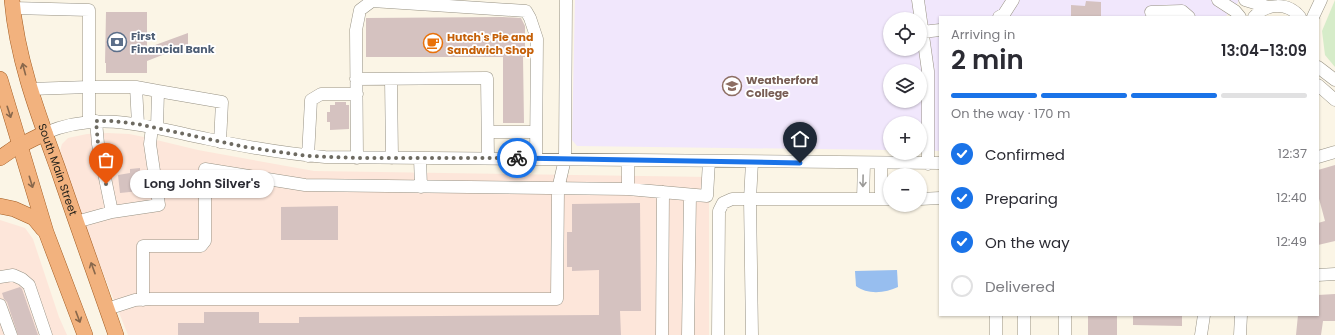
<!DOCTYPE html>
<meta charset="utf-8">
<style>
:root{--surface:#fff;--page:#f2f2f3;--text:#2b2b33;--muted:#7c7c81;--line:#e1e1e2;--accent:#1a73e8}
body{margin:0;font-family:Poppins,sans-serif;background:var(--page);color:var(--text);height:100vh;display:flex;flex-direction:column;font-size:15px;white-space:nowrap}
*{box-sizing:border-box;margin:0}
p{font-size:13px;color:var(--muted)}
.icon{flex:none;width:22px;height:22px;fill:none;stroke:currentColor;stroke-width:2;stroke-linecap:round;stroke-linejoin:round}
.map{position:relative;flex:1;overflow:hidden}
.panel{position:absolute;left:939px;top:16px;width:380px;height:300px;display:flex;flex-direction:column;background:var(--surface);border-radius:0px;box-shadow:0 1px 3px #0004}
.panel>*{flex:none}
.buttons{position:absolute;left:883px;top:12px;display:grid;gap:8px}
.buttons a{display:grid;place-items:center;width:44px;height:44px;border-radius:50%;background:var(--surface);box-shadow:0 1px 3px #0004;font-size:20px}
.pin{position:absolute;display:grid;place-items:center;width:34px;height:34px;color:#fff;margin:-41px -17px;border-radius:50% 50% 50% 0;rotate:-45deg;box-shadow:0 0 4px #0007}
.pin .icon{rotate:45deg}
.courier{position:absolute;display:grid;place-items:center;width:40px;height:40px;margin:-20px;border:3px solid #1a73e8;border-radius:50%;background:#fff;color:#222;box-shadow:0 1px 5px #0007}
.bubble{position:absolute;height:28px;border-radius:14px;background:var(--surface);box-shadow:0 1px 3px #0004;font-size:13px;font-weight:600;line-height:28px;text-align:center}
.overview em{font-style:normal;font-weight:600}
.overview div{display:flex;flex-direction:column-reverse}
.overview{display:flex;align-items:center;justify-content:space-between;height:68px;padding:0 12px}
h1{font-size:26px;font-weight:600;line-height:30px}
.bar{display:grid;grid-template-columns:repeat(4,1fr);gap:6px 4px;align-content:center;height:48px;padding:0 12px}
.bar i{height:5px;border-radius:3px;background:var(--line)}
.bar .on{background:var(--accent)}
.bar p{grid-column:span 4}
ol{padding:0 12px;list-style:none}
li{display:flex;align-items:center;gap:12px;height:44px}
li p{margin-inline-start:auto}
li .icon{padding:4px;border-radius:50%;background:var(--accent);color:#fff;stroke-width:4}
li:last-child{color:var(--muted)}
li i{width:22px;height:22px;border:2px solid var(--line);border-radius:50%}
.map>svg:first-child{display:block}
.commercial{fill:#fde6da}
.education{fill:#f1e7fc;fill-rule:evenodd}
.green{fill:#d6ecc9}
.water{fill:#97beef}
.building{fill:#d5c2c0}
.lines{fill:none;stroke-linecap:round;stroke-linejoin:round}
.minor-casing{stroke:#979284;stroke-width:13}
.major-casing{stroke:#a35d23;stroke-width:16}
.minor{stroke:#fff;stroke-width:12}
.major{stroke:#f2b27e;stroke-width:15}
.oneway{stroke:#89684c}
.oneway2{stroke:#9b9a98}
.done{stroke:#6d6a61;stroke-width:4;stroke-dasharray:0 7.2}
.route{stroke:#1a73e8;stroke-width:5}
.labels{text-anchor:middle;dominant-baseline:central;stroke-width:3.5;stroke-linejoin:round;paint-order:stroke}
.service-label{font-size:11px;font-weight:bold;fill:#4e5e75;stroke:#fff;text-anchor:start}
.food-label{font-size:11px;font-weight:bold;fill:#c56008;stroke:#fff;text-anchor:start}
.education-label{font-size:11px;font-weight:bold;fill:#785e54;stroke:#fff;text-anchor:start}
.street-label{font-size:11px;fill:#201f19;stroke:#fff}
</style>
<div class="map">
<svg width="1335" height="335" viewBox="0 0 1335 335">
<rect width="100%" height="100%" fill="#fbf5e6"/>
<path class="commercial" d="M108,133L129,134L144,137L198,150L314,171L709,177V335H128L89,238L60,151L62,144L68,138L87,134Z
M0,220L25,228L33,239L59,317L67,335H0Z"/>
<path class="education" d="M575,0H1239L1237,4L1225,17H940V151L920,150V123H890V150L577,146L572,140ZM890,19H920V49H890ZM890,71H920V101H890Z"/>
<path class="green" d="M1335,0V67L1325,55L1322,31Z"/>
<path class="water" d="M897,270L898,287C886,293 867,295 856,286L855,271Z"/>
<path class="building" d="M1086,1L1101,2V17H1071V5L1085,6Z
M106,12H147V48L188,33V45L147,61V73H106V63H105Z
M503,17L521,18L525,26V57H523L524,123H503V57H366V18Z
M335,102H346V105H349V129L330,130V122H327V112H330V105H335Z
M1335,165V241L1318,245V223L1325,221L1318,195V170Z
M140,168V172L146,171L149,190L120,193L118,175L130,173V169Z
M640,203L641,311H620L621,335H178V323H204V312H259V323H299V317L599,315V270L572,271V267H567V232H572V204Z
M338,206V240H281V207Z
M20,287L22,289L38,335H18L7,302L4,299L2,293Z
M1335,294V321H1323L1321,335H1296L1298,315H1318V295Z
M1088,315H1117V335H1088Z
M1133,315H1182V326L1133,325Z"/>
<g class="lines">
<defs>
<path id="minor" d="M918,0L928,71V164
M1218,0L1235,11L1240,17
M1245,0L1268,7
M13,8L89,10V87H136L138,124
M1151,12L1182,11L1189,17
M999,17L1004,14L1013,0
M1254,17C1266,3 1288,2 1300,17
M1313,17L1321,0
M922,32L940,30
M1318,67L1335,80
M356,79L487,78L488,158
M391,79L392,158
M1318,85L1335,100
M136,87L158,91L157,128
M30,89L89,87V121
M158,91L222,102L220,142
M96,121L98,144L112,212L159,205L150,144L152,127
M488,132H536
M45,133C101,109 153,128 208,139C247,147 286,154 325,157L940,163
M308,156L311,100L321,94H357
M1318,157L1335,152
M357,158L356,30L360,10L372,1L526,11L530,18L537,39L536,158
M420,158L421,187
M628,189L707,196L709,161
M863,199L864,163
M881,199V164
M920,199L940,198
M76,222L112,212
M1318,275L1335,274
M0,277L13,275L22,279L29,285L46,335
M143,300V246H201L205,241V169L305,185L628,189V160
M0,305L11,335
M107,309L135,300L151,299H557L558,189L565,159L566,0
M996,315V335
M1024,315V335
M662,335L663,192
M688,335L690,195
M718,335L719,211L723,203L732,199H890
M752,335L750,199L752,162
M1065,335V315
M1201,335L1204,315
M1240,335L1241,315"/>
<g id="major">
<path id="s1" d="M12,0C17,59 38,114 58,169C77,225 97,280 116,335"/>
<path d="M0,79L46,232L85,335"/>
<path d="M0,158L13,149L45,133"/>
<path d="M0,206L14,209L34,218L43,229"/>
</g>
</defs>
<use href="#minor" class="minor-casing"/>
<use href="#major" class="major-casing"/>
<use href="#minor" class="minor"/>
<use href="#major" class="major"/>
</g>
<defs><path id="oneway-shaft" d="M-6 0H5M1.5-3L5.5 0L1.5 3" fill="none" stroke-width="1.6" stroke-linecap="round" stroke-linejoin="round"/></defs>
<g class="oneway">
<use href="#oneway-shaft" transform="translate(24 69) rotate(-105)"/>
<use href="#oneway-shaft" transform="translate(9 112) rotate(72)"/>
<use href="#oneway-shaft" transform="translate(31 182) rotate(73)"/>
<use href="#oneway-shaft" transform="translate(93 268) rotate(-110)"/>
<use href="#oneway-shaft" transform="translate(78 317) rotate(69)"/>
</g>
<use class="oneway2" href="#oneway-shaft" transform="translate(863 181) rotate(91)"/>
<g class="lines">
<path class="done" d="M106,184L98,144L96,121H112L138,124L245,147L308,156L357,158H517"/>
<path class="route" d="M517,158L800,163"/>
</g>
<defs>
<symbol id="bank-ring" viewBox="-11 -11 22 22"><circle r="9.5" fill="#fff" stroke="#5c6f8a" stroke-width="1.5"/><path d="M-6-4H6V4H-6ZM0-2.3a2.3 2.3 0 1 0 0 4.6a2.3 2.3 0 1 0 0-4.6Z" fill="#5c6f8a"/></symbol>
<symbol id="cafe-ring" viewBox="-11 -11 22 22"><circle r="9.5" fill="#fff" stroke="#e8710a" stroke-width="1.5"/><path d="M-5.5-4.5H6V0H3Q3 3.5 0 3.5H-2.5Q-5.5 3.5-5.5 0ZM3-3.2v2h1.7v-2ZM-6 4.5H4V6H-6Z" fill="#e8710a"/></symbol>
<symbol id="university-ring" viewBox="-11 -11 22 22"><circle r="9.5" fill="#fff" stroke="#8d6e63" stroke-width="1.5"/><path d="M0-5L7-2L0 1L-7-2ZM-4 1L0 2.5L4 1V4Q0 6-4 4Z" fill="#8d6e63"/></symbol>
</defs>
<g fill-rule="evenodd">
<use href="#bank-ring" x="106" y="31" width="22" height="22"/>
<use href="#cafe-ring" x="422" y="32" width="22" height="22"/>
<use href="#university-ring" x="721" y="75" width="22" height="22"/>
</g>
<g class="labels">
<g class="service-label">
<text x="131" y="36">First<tspan x="131" dy="13">Financial Bank</tspan></text>
</g>
<g class="food-label">
<text x="447" y="37">Hutch's Pie and<tspan x="447" dy="13">Sandwich Shop</tspan></text>
</g>
<g class="education-label">
<text x="746" y="80">Weatherford<tspan x="746" dy="13">College</tspan></text>
</g>
<g class="street-label">
<text stroke="none"><textPath href="#s1" startOffset="176">South Main Street</textPath></text>
</g>
</g>
</svg>
<div class="buttons">
<a><svg class="icon" aria-label="locate" viewBox="0 0 24 24"><circle cx="12" cy="12" r="6"/><path d="M12 2v4M12 18v4M2 12h4M18 12h4"/></svg></a>
<a><svg class="icon" aria-label="layers" viewBox="0 0 24 24"><path d="M12 4l9 5-9 5-9-5zM3 14l9 5 9-5"/></svg></a>
<a>+</a>
<a>−</a>
</div>
<div class="pin" style="left:106px;top:184px;background:#ea580c"><svg class="icon" aria-label="bag" viewBox="0 0 24 24"><path d="M5 8h14l-1 12H6zM9 8a3 3 0 0 1 6 0"/></svg></div>
<div class="pin" style="left:800px;top:163px;background:#1f2937"><svg class="icon" aria-label="home" viewBox="0 0 24 24"><path d="M3 11l9-7 9 7M6 9v11h12V9"/></svg></div>
<div class="courier" style="left:517px;top:158px"><svg class="icon" aria-label="bike" viewBox="0 0 24 24"><circle cx="6" cy="16" r="4"/><circle cx="18" cy="16" r="4"/><path d="M6 16l4-8h5l3 8M10 8l3 8H6M13 5h3"/></svg></div>
<div class="bubble" style="left:130px;top:170px;width:144px">Long John Silver's</div>
<section class="panel">
<div class="overview"><div><h1>2 min</h1><p>Arriving in</p></div><em>13:04–13:09</em></div>
<div class="bar"><i class="on"></i><i class="on"></i><i class="on"></i><i></i><p>On the way · 170 m</p></div>
<ol>
<li><svg class="icon" aria-label="check" viewBox="0 0 24 24"><path d="M5 12l5 5 9-10"/></svg>Confirmed<p>12:37</p></li>
<li><svg class="icon" aria-label="check" viewBox="0 0 24 24"><path d="M5 12l5 5 9-10"/></svg>Preparing<p>12:40</p></li>
<li><svg class="icon" aria-label="check" viewBox="0 0 24 24"><path d="M5 12l5 5 9-10"/></svg>On the way<p>12:49</p></li>
<li><i></i>Delivered</li>
</ol>
</section>
</div>
